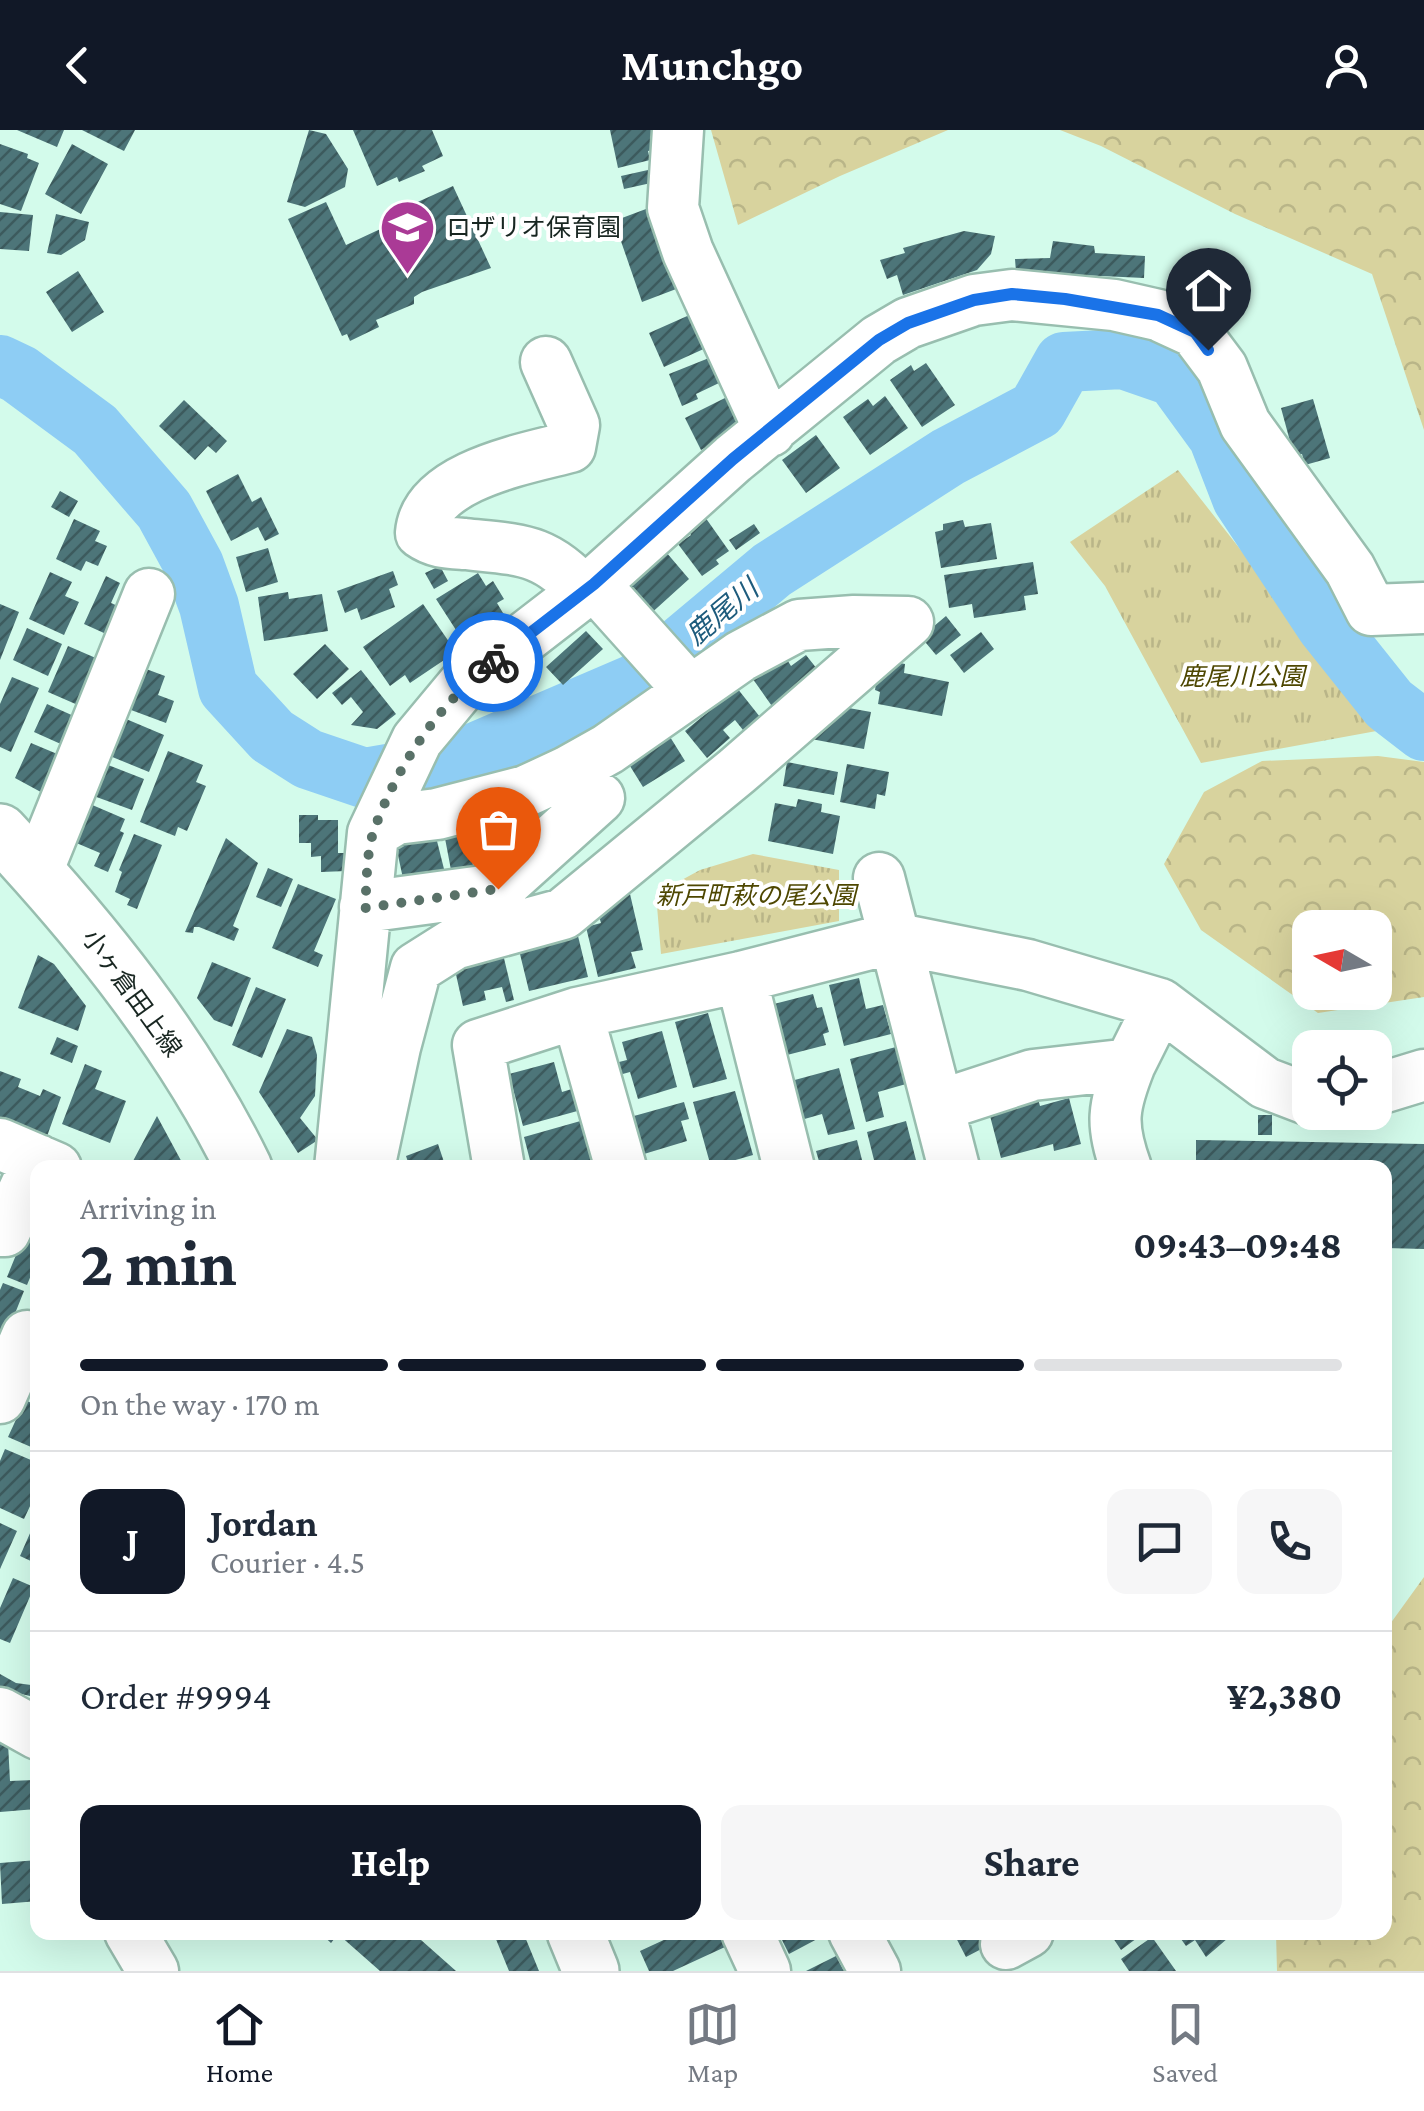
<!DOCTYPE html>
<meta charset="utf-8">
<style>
:root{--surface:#fff;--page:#f6f6f7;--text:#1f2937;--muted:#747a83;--line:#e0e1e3;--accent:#111827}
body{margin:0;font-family:"Crimson Pro","Noto Sans JP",serif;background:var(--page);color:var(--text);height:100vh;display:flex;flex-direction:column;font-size:38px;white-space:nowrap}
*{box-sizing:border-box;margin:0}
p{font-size:32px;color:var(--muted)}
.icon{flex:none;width:55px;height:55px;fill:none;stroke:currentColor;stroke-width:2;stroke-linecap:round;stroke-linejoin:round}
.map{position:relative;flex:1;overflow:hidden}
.sheet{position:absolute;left:30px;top:1030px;width:1362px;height:780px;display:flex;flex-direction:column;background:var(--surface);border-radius:20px;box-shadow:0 10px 40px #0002}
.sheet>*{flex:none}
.needle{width:65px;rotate:279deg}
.tools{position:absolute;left:1292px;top:780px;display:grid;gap:20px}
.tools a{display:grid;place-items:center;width:100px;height:100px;border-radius:20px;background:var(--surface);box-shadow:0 10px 40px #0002;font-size:50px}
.pin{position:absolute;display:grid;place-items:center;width:85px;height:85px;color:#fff;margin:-102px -42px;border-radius:50% 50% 50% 0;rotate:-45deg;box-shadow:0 0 10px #0007}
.pin .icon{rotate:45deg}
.courier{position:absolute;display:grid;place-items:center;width:100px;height:100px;margin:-50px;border:8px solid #1a73e8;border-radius:50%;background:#fff;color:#222;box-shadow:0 2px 12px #0007}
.head em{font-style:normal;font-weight:700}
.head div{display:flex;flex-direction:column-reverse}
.head{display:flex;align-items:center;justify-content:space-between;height:170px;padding:0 50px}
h1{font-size:65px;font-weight:700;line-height:75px}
.bar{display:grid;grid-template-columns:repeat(4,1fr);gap:15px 10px;align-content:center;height:120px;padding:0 50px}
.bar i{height:12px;border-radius:8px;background:var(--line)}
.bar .active{background:var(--accent)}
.bar p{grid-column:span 4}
.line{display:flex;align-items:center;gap:25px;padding:0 50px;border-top:2px solid var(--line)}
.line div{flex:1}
.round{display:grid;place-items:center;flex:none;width:105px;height:105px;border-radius:20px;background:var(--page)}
.primary-button{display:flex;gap:20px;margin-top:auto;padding:20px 50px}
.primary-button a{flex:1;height:115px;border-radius:20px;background:var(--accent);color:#fff;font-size:40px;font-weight:700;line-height:115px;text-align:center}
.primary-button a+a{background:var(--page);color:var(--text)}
header{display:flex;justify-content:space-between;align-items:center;height:130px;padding:0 50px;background:var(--accent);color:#fff;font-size:45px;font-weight:700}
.menu{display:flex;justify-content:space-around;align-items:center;height:140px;border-top:2px solid var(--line);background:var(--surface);font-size:28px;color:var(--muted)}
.menu a{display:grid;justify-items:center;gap:5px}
.menu .active{color:var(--accent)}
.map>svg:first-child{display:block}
.forest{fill:url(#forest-crowns);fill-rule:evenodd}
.park{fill:url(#park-tufts)}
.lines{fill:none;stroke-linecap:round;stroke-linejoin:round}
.river{stroke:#8ecdf4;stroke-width:60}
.building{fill:url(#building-hatch)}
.minor-casing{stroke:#98beaf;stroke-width:55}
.major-casing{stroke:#98beaf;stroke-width:60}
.minor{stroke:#fff;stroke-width:50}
.major{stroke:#fff;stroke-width:55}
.done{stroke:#597168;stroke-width:10;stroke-dasharray:0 18}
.route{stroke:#1a73e8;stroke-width:12}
.labels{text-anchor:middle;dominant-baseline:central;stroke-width:8;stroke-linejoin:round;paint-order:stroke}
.poi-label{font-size:25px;fill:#182621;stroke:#fff;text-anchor:start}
.park-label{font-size:25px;font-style:italic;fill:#4e4701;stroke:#fff}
.street-label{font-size:25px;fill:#182621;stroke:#fff}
.water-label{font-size:28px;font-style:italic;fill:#1e5c7d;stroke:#fff}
</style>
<header><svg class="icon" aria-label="back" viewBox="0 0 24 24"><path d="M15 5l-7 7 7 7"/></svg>Munchgo<svg class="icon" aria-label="person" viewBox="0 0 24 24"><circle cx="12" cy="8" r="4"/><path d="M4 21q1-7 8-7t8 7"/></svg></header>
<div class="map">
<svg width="1424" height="1841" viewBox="0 0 1424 1841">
<defs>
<pattern id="forest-crowns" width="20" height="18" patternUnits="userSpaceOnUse" patternTransform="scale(2.5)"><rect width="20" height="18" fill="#d8d39e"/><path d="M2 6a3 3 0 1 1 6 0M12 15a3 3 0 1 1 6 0" fill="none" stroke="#b9b588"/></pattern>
<pattern id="park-tufts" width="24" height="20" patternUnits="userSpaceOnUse" patternTransform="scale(2.5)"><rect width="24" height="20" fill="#d8d39e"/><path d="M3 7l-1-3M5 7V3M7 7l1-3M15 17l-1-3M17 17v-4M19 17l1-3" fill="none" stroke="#b9b588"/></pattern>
<pattern id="building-hatch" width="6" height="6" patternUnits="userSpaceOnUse" patternTransform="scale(2.5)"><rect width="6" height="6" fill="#4d7579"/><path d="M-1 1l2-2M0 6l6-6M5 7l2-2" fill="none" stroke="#3c5a5d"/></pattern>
</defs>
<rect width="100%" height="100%" fill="#d3fbeb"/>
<path class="forest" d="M711,0H948L840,46L738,95Z
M1060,0H1424V300L1372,144L1235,84L1101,16Z
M1378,626L1424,632V867L1318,883L1201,800L1164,734L1204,662L1262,631ZM1310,798H1375V862H1310Z
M1424,1447V1841H1277L1276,1803L1385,1802V1501Z"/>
<path class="park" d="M1178,340L1382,600L1201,633L1105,456L1070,412Z
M753,724L839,740V791L661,824L656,764L700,740Z"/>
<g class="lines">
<path class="river" d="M0,235L19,244L95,300L164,380L194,435L209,476L228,558L272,606L308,629L364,648L451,633L637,553L772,440L948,327L1037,280L1064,232L1123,229L1175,247L1218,306L1242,368L1326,495L1389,574L1424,601"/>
</g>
<path class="building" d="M17,0H64L57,17Z
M82,0H135L124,21Z
M309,0L326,4L348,39L345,57L305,77L287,72Z
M353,0H432L443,26L422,36L425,41L399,52L397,47L377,56Z
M610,0H653L657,19L648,21L650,30L618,38Z
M0,14L28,24L27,28L39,33L21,81L0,74Z
M72,14L108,34L81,84L45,64Z
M648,40L651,53L624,59L621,46Z
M453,56L491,138L422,162L414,167V174L376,190L379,197L350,211L347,204L342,206L288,89L326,72L346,115L404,88L400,80Z
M646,79L650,91L658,88L673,131L665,134L670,148L680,144L684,156L642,172L614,91Z
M0,82L33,85L29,121L0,119Z
M56,84L89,92L85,110L61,125L47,123Z
M964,101L995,106L991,124L977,140L903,165L897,145L887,149L880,130L905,123L903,118Z
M1053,111L1094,116L1095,123L1145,126L1144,148L1016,142L1015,129L1050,128Z
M78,141L104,182L72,202L46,162Z
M694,183L708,217L664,237L649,203Z
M709,228L719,253L696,264L698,269L682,276L669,244Z
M926,233L955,275L922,297L890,250L911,235L914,241Z
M885,266L908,298L870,325L843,287L868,269L873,276Z
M727,267L749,295L701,320L685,288Z
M1313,269L1330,328L1305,335L1302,324L1294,326L1281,278Z
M184,270L227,311L216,323L208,316L195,330L159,296Z
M816,305L840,338L806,363L782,330Z
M238,344L252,372L261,367L279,404L265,411L258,397L231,411L206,361Z
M60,361L78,371L69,387L51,377Z
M705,387L729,421L716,430L719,434L702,446L678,414L691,405L687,399Z
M74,389L100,401L95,411L107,416L98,436L86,431L81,441L56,429Z
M963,390L965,397L991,393L997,429L941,438L935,402L943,400V394Z
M754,394L760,403L736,420L729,410Z
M268,418L278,452L246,462L236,427Z
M666,422L689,449L647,487L623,459Z
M1033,432L1038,464L1024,466L1026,480L974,488L972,474L949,478L944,445Z
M440,436L448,451L434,459L425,443Z
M393,441L398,455L389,459L395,477L361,490L357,478L345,483L337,461Z
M50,442L72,452L65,466L79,472L64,505L29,489Z
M478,443L486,456L493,451L504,469L497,473L506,488L495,496L498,502L481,513L477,507L465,514L436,469Z
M106,446L120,453L111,473L127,480L115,508L84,494Z
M288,462L289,469L322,464L328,501L264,511L258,467Z
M0,474L19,482L0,530Z
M423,474L456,522L410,553L405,545L390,556L363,517Z
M946,486L961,505L936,525L921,507Z
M27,498L62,514L48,546L13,530Z
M586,501L603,519L563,555L546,537Z
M981,502L994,519L964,543L950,525Z
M325,514L349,539L317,569L293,544Z
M68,516L105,532L87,579L48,562Z
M806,525L821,544L774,579L750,545L769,531L773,538L786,528L791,536Z
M880,529L905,534L904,543L949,552L942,586L878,574L880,562L875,560Z
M138,536L165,546L158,565L174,571L166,593L123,577Z
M361,540L396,584L377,599L351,595L363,582L351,567L342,575L332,563Z
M12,547L39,558L11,622L0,617V574Z
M737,558L760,587L743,600L735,590L723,600L730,608L707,628L685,601Z
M47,574L76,587L63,615L34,602Z
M843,577L871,582L864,619L806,608L823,583L841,587Z
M119,586L164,605L149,642L105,624Z
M667,602L685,631L643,657L625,628Z
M31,613L62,626L50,667L15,648Z
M168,621L203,635L196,652L206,656L187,701L178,697L175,706L140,692Z
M787,632L838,642L834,665L783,656Z
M103,633L144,649L132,680L91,665Z
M847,634L889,642L885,666L877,664L875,679L840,672Z
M798,669L822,674L821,682L840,686L833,724L768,711L775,673L796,677Z
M83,671L125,689L120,701L124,703L108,742L94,736L100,723L67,709Z
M299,685H318V690H338V723H348L347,741L321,742V726L311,727V713H299Z
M466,699L475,746L459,749L457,739L451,740L444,703Z
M134,704L162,715L137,779L127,775L130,769L115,762L122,742L119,740Z
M436,707L445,743L404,753L396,716Z
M226,708L258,733L233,796L239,799L234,811L199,797H194L193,803L185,802Z
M268,738L293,749L281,777L256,767Z
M298,754L336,769L314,821L323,825L318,837L272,818Z
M630,764L643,820L631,822L636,838L598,847L586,797L601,793L595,773Z
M578,806L588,847L529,861L519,820Z
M502,820L514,870L506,872L502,857L484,861L486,870L463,876L453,831Z
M38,825L54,834L86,876L78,901L18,878Z
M212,832L251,848L232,897L214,890L197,868Z
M859,848L866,879L883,875L891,904L844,916L829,855Z
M256,857L286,869L262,928L232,915Z
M813,864L817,878L822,877L829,902L823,904L826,915L787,925L774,874Z
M708,883L727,949L693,958L675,892Z
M287,899L312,907L317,925L315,966L300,988L318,1010L298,1023L259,962Z
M662,901L677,957L638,969L630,942L619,945L615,933L627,930L622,912Z
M57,907L78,916L72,933L50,924Z
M896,917L906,954L878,962L884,987L866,992L850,929Z
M554,932L562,962L575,958L581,980L523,996L509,944Z
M85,934L102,941L95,959L126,971L110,1013L62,994Z
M839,938L855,999L828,1005L822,984L801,990L791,951Z
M0,941L21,949L18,957L40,966L43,959L61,967L45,1012L0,994Z
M735,961L753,1025L711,1037L693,972Z
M1069,968L1081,1014L1054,1021L1053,1014L1001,1028L989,982L1038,969L1040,976Z
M684,972L689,989L681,991L687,1011L644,1024L634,986Z
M1258,985H1272V1005H1258Z
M157,986L185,1038H157L133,1031Z
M584,990L597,1038H532L524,1007Z
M906,991L918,1038H876L867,1002Z
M857,1010L864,1038H821L816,1021Z
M1196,1010L1424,1014V1119L1385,1118V1038H1196Z
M438,1014L446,1038H410L406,1026Z
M25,1103L38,1108V1128L27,1155L7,1147Z
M3,1153L24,1161L0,1221V1160Z
M25,1270L38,1276V1320L8,1307Z
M5,1319L38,1333V1359L24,1389L0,1378V1331Z
M38,1385V1421L33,1432L20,1426Z
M0,1393L17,1401L0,1439Z
M13,1448L34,1457L10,1513L0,1509V1478Z
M0,1544L16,1553L31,1555L30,1566L0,1559Z
M8,1613L10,1651L34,1650L36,1679L0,1682V1614Z
M38,1730V1771L2,1774L0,1733Z
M319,1802H412L456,1841H380L338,1804L331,1813Z
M493,1802H523L539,1841H509Z
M681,1802H718L725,1817L673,1841H649L640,1821Z
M778,1802H816L819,1808L789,1824Z
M953,1802H1000L989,1815L966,1827Z
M1109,1802H1145L1121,1820Z
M1176,1802H1235L1206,1827L1195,1810L1186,1816Z
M1152,1807L1176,1841H1129L1121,1829Z
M836,1826L844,1841H806Z"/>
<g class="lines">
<defs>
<path id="minor" d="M678,0L673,78L688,122L770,301
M546,232L574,295L570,317C524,329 426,346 421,403C435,413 449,413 465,414C521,420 545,418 584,462
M594,454L690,561
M37,742L149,464
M879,748L954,1038
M365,777L498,759L599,668
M741,847L789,1038
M577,883L621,1038
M1375,960L1424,945
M938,976L1033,945L1130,934L1160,874
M0,1014L56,1038
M340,1038L373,703L417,610L462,556L594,454L733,329L879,210L908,193L974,170L1012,165L1114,175L1158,185L1195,202L1222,238L1245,294L1350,439L1371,480L1424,478
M369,1038L395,917L416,838L454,814L563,784L737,641L908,492L854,491L799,495L741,526L608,619L567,642L526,661L437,684L396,689L373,703
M499,1038L478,915L577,883L741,847L893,808L1028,835L1160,874L1265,953L1310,970
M1126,1038C1110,994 1113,977 1130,934
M0,1101H5L38,1030
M0,1268L27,1206
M0,1583L38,1604
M130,1802L153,1841
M747,1802L765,1841
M854,1802L875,1841
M1006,1814L1028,1802"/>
<path id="major" d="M0,702C94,803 183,913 244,1038
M575,1802L591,1841"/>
</defs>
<use href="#minor" class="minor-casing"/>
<use href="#major" class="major-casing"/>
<use href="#minor" class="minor"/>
<use href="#major" class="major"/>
</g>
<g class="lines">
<path class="done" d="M493,532C438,575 398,634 374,700C366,723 367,753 365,778L498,759"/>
<path class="route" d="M493,532L594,454L733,329L879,210L908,193L974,170L1012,164L1065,169L1158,185L1195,202L1208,220"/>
</g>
<defs>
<symbol id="school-pin" viewBox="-11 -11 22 30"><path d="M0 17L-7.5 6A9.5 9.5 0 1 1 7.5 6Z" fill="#aa3a96" stroke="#fff"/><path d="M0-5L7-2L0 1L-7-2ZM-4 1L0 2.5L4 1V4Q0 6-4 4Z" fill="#fff"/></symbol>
</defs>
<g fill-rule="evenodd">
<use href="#school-pin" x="376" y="66" width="63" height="86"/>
</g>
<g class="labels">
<g class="poi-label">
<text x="446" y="97">ロザリオ保育園</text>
</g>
<g class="park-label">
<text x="1242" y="546">鹿尾川公園</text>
<text x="756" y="765">新戸町萩の尾公園</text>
</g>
<g class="street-label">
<text transform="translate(132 863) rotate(54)">小ヶ倉田上線</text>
</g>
<g class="water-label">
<text transform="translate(722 482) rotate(-40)">鹿尾川</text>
</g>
</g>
</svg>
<div class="tools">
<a><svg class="needle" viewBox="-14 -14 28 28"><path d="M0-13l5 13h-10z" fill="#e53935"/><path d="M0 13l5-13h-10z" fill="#747a83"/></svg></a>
<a><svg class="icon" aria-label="locate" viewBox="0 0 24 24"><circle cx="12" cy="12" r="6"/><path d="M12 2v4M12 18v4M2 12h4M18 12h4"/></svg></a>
</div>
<div class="pin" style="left:498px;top:759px;background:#ea580c"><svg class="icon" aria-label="bag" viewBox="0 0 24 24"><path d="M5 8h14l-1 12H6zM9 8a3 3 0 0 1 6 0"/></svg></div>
<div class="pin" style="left:1208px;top:220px;background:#1f2937"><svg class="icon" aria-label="home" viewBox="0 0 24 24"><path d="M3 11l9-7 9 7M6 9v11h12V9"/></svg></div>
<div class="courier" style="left:493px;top:532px"><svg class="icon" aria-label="bike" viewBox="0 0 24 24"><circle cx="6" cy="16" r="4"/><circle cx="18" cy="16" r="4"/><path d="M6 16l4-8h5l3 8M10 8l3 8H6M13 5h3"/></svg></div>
<section class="sheet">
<div class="head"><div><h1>2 min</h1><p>Arriving in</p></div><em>09:43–09:48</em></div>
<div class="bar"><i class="active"></i><i class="active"></i><i class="active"></i><i></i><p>On the way · 170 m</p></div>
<div class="line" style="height:180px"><b class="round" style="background:var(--accent);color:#fff">J</b><div><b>Jordan</b><p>Courier · 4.5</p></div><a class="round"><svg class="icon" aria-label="chat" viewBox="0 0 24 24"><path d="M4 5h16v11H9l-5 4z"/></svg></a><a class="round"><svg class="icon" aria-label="phone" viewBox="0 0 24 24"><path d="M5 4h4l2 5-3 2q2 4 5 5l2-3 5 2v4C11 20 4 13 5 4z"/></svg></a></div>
<div class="line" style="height:130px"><div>Order #9994</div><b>¥2,380</b></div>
<div class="primary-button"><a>Help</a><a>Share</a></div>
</section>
</div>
<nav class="menu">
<a class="active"><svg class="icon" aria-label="home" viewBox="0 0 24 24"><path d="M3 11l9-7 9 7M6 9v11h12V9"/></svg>Home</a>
<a><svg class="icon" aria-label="map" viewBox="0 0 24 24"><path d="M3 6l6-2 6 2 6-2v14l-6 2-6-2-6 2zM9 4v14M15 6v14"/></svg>Map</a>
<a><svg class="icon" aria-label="saved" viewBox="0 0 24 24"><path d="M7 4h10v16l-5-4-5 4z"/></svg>Saved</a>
</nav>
